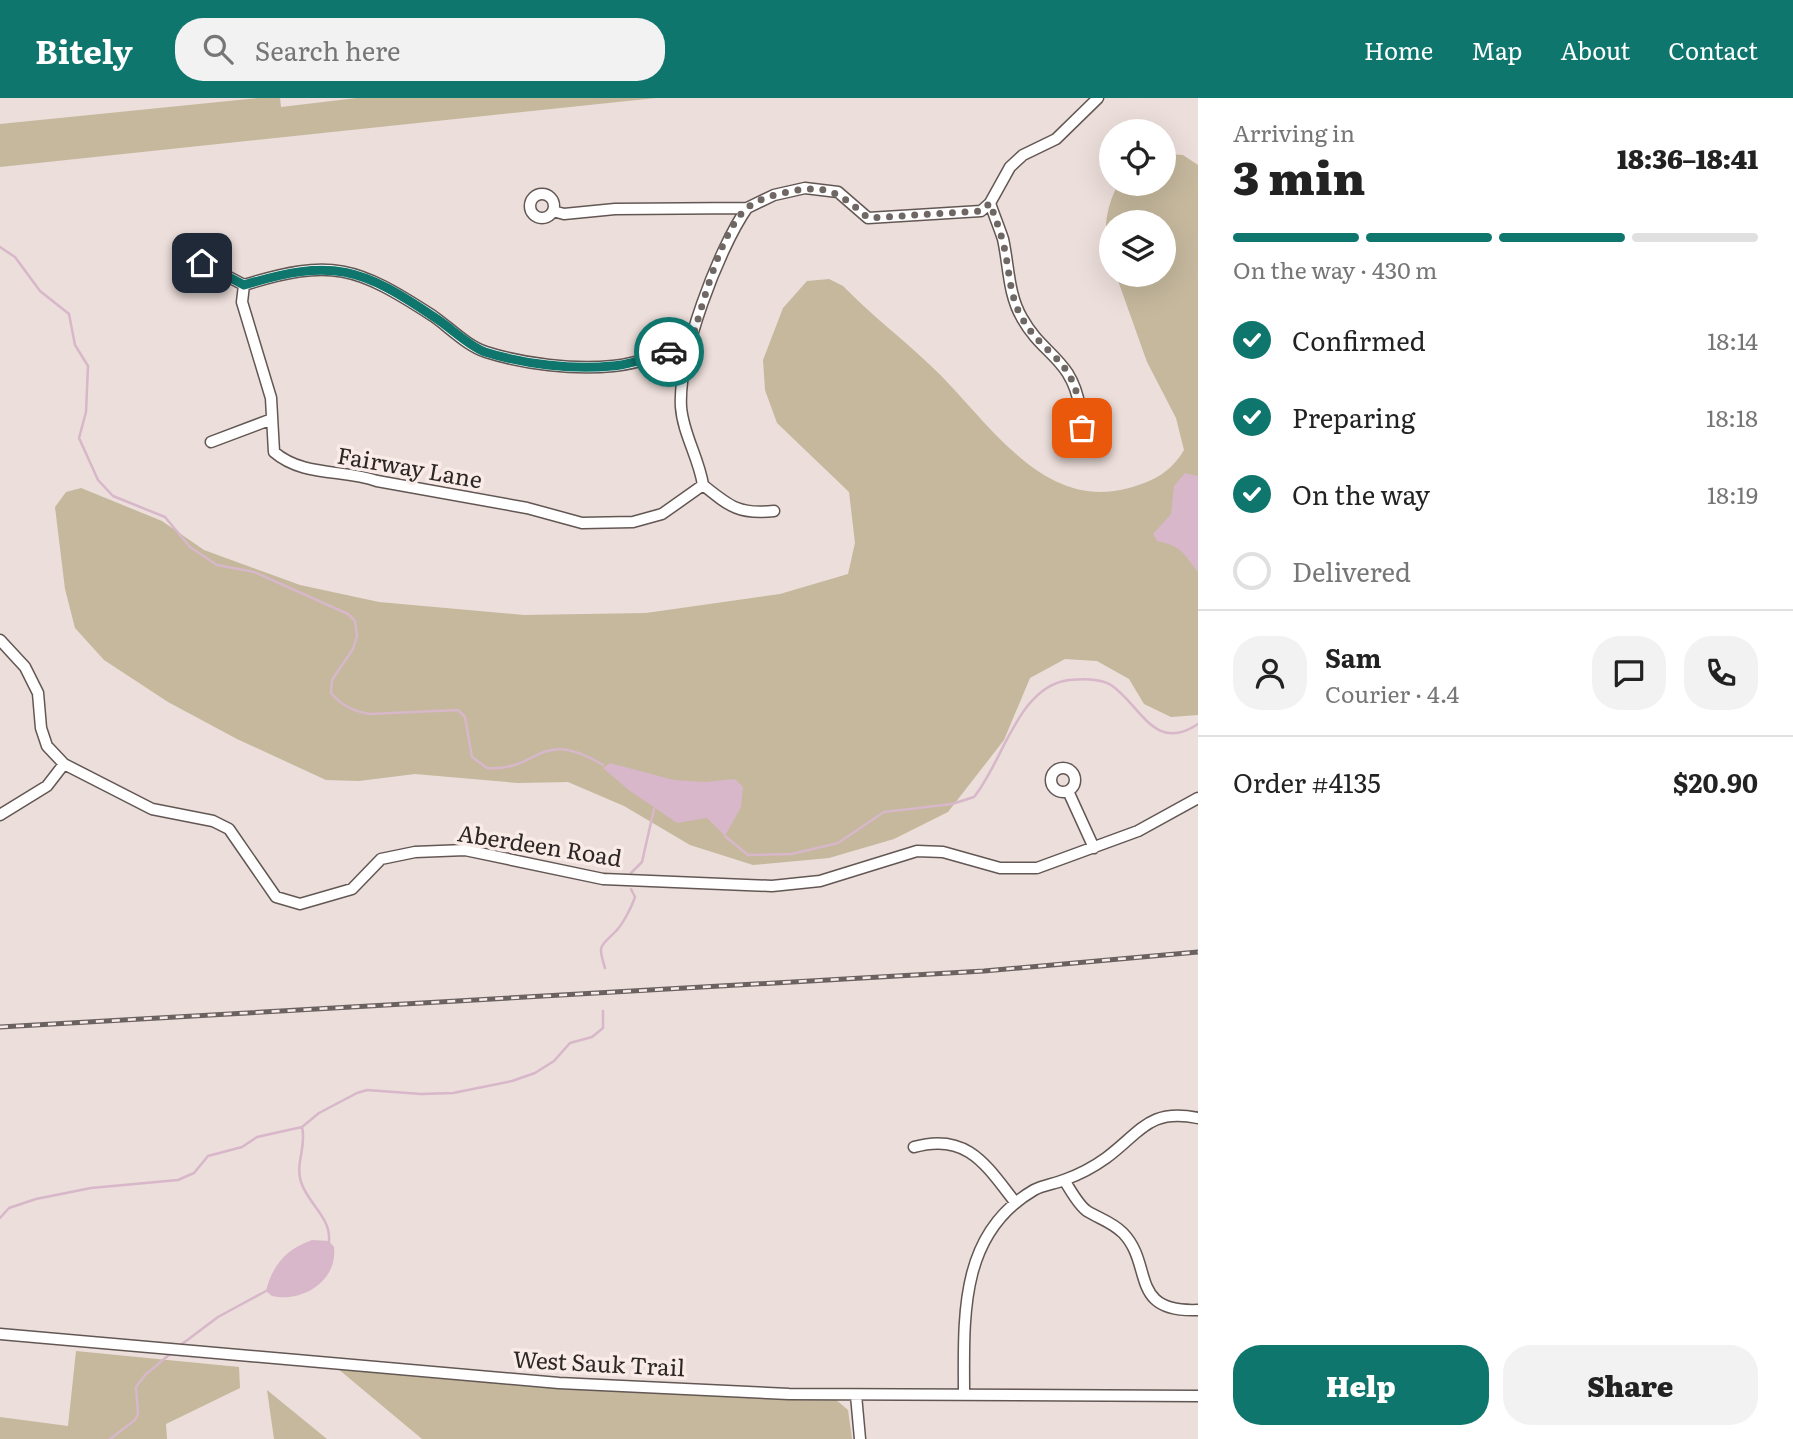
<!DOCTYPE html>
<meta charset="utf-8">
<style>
:root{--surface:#fff;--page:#f2f2f2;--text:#222;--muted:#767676;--line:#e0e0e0;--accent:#0f766e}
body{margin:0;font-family:Literata,serif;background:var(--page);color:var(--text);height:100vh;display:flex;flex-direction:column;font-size:26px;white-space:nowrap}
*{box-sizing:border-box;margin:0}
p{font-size:23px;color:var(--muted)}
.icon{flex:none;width:38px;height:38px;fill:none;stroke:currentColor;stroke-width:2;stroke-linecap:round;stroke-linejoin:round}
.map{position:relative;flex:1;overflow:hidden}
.side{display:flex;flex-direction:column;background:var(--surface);width:595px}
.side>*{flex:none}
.fabs{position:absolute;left:1099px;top:21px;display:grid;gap:14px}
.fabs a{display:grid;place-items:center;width:77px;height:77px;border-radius:50%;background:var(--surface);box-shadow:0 7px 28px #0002;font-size:35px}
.pin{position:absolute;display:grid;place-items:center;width:60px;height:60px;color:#fff;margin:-30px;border-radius:14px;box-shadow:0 4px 10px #0006}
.courier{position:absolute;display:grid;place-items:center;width:70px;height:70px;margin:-35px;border:5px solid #0f766e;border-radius:50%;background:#fff;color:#222;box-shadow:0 2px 9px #0007}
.headline em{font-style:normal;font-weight:800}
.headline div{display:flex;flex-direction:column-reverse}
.headline{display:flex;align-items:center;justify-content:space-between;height:119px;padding:0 35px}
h1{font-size:46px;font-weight:800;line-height:52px}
.bar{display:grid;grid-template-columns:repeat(4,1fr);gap:10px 7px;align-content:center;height:84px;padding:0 35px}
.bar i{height:9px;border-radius:5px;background:var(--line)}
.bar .selected{background:var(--accent)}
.bar p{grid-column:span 4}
.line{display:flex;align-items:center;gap:18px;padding:0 35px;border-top:2px solid var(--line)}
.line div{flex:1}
.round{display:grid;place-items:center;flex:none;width:74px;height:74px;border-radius:28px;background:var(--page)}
ol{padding:0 35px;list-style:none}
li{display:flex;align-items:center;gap:21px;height:77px}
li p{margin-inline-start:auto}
li .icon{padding:7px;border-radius:50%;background:var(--accent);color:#fff;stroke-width:4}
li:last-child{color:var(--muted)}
li i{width:38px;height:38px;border:4px solid var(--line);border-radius:50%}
.cta{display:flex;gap:14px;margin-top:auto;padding:14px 35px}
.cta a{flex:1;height:80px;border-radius:28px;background:var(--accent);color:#fff;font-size:28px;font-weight:800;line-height:80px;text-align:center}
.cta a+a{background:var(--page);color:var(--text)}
header{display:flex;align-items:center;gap:42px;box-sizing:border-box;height:98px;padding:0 35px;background:var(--accent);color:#fff}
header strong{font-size:33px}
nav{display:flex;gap:38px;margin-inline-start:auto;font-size:24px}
.search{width:490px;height:63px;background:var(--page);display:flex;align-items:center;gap:18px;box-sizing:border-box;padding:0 24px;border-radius:28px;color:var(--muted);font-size:26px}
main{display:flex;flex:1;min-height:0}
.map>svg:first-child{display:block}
.green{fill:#c5b89d}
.water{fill:#d7b7c9}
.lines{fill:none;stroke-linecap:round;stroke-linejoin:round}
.stream{stroke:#d7b7c9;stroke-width:2.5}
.minor-casing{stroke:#635754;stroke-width:13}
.minor{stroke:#fff;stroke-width:10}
.rail-casing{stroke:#6a6260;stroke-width:5}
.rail{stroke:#f9ebe7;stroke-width:2.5;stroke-dasharray:8;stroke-linecap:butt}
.done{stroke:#6f6764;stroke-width:7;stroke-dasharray:0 12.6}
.route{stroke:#0f766e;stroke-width:9}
.labels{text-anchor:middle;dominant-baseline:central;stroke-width:7;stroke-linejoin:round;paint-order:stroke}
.street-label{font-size:23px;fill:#2c2725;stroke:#f9ebe7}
</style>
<header>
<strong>Bitely</strong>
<div class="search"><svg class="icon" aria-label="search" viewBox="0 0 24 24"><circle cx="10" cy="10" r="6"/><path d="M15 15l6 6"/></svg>Search here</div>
<nav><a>Home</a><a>Map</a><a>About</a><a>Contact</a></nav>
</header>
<main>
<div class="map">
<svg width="1198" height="1341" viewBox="0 0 1198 1341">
<rect width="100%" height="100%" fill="#ecdeda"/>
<path class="green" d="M258,0H280L281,9L357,0H656L0,69V26Z
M1164,56L1183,57L1198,67V617L1171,619L1144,606L1129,581L1097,563L1065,561L1030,580L1004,642L948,714L894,741L829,760L753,767L690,747L624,708L568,684L518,685L415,676L359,683L326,682L237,641L168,604L104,562L75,530L65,491L55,409L66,394L81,390L162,423L204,452L300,487L379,504L524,517L646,515L780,496L848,476L855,445L849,394L777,325L765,292L763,262L783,210L807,183L829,181L843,188C871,217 902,240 931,268C986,319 1041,415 1129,390C1154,383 1171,374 1184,352L1176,320L1147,264L1116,177H1164V124H1111V162C1102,135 1105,112 1118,86H1164Z
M76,1253L239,1269L240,1290L166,1326L167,1341H0V1319L68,1328Z
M337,1270L835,1301L848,1312L852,1341H422Z
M267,1292L327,1341H274Z"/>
<path class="water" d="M1185,375L1198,378V474C1182,454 1183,449 1157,443L1153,436L1171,416L1174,388Z
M610,665L674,682L705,684L735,681L743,689L741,709L725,738L707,720L677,725L630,693L603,670Z
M312,1142L329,1143L334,1149C338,1183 302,1205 272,1198L266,1193C272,1168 286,1151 312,1142Z"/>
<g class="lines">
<path class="stream" d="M0,149L15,159L40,193L69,216L75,247L88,268L86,314L79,340L98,382L113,398L165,419L190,449L217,467L254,474L348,516L355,523L357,538L353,551L332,582L331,595C341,607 355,614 370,616L458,612L465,619L472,659L487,670C540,674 538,628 603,667
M725,738L748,757L792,756L838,745L884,714L952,706L974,699C1003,664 1018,588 1069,582C1082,581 1099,580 1111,587C1140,606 1154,656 1198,626
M631,775L642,764L654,711
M605,870C597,845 601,849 616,833C623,826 632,808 635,799L631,791
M302,1029C307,1048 295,1065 301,1084C308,1106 331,1119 329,1143
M0,1120L9,1110L36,1101L91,1090L178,1082L194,1075L208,1058L242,1049L257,1039L302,1029L319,1015L357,995L367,992L421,996L453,995L512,983L535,975L554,963L570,945L592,939L603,930V913
M182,1246L218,1219L266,1193
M110,1341L135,1322L138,1316L136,1289L145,1277L170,1256"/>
<defs>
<path id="minor" d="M530 108a12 12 0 1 1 24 0a12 12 0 1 1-24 0Z
M990,105C994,117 999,129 1003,141C1009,168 1008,196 1022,220C1043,258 1072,260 1080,310
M553,113L564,116L615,111L747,110L774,97L805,90L838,94L868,120L981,113L990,105L1010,69L1023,57L1056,41L1098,0
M181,154L244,187C332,160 356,168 433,218C449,229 467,248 486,254C524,266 573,272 613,268C638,266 665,255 690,248
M244,187L242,204L271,300L274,354C303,379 343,371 377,383L527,410L582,425L633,424L662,416L703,387
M1071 320a10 10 0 1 1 20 0a10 10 0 1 1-20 0Z
M211,344L272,321
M703,387C699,360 683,336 681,309C678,258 718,152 747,110
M703,387C729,408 739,417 774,413
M0,542L25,569L38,595L41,630L47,648L64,666L152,711L213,723L229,731L276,799L300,806L352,791L381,761L415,754L465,752L603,781L772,788L820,783L917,753L943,754L1000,770H1037L1138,733L1198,700
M1051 682a12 12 0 1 1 24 0a12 12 0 1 1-24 0Z
M1068,693L1094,750
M0,717L47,688L64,666
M914,1049C967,1034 986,1067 1015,1104
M1064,1082C1070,1091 1078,1107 1087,1113C1100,1121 1112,1124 1123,1135C1154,1167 1128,1215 1198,1212
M0,1236L559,1285L789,1296L1198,1298
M856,1297L860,1341
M964,1297C964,1221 958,1136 1034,1092C1043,1087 1054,1086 1064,1082C1078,1077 1095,1068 1106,1060C1141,1034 1149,1010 1198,1020"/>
</defs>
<use href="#minor" class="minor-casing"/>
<use href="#minor" class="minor"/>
<defs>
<path id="rail" d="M0,929L984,873L1198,854"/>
</defs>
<use href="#rail" class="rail-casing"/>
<use href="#rail" class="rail"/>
</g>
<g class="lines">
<path class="done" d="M669,254L690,248C701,214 720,132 747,110C759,100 778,96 792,93C829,86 842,97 868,120L981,113L990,105C994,117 999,129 1002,141C1010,168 1008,196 1022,220C1044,259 1071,257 1080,310L1072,316V322L1082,330"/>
<path class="route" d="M202,165L244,187C333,160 361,169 437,221C452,231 469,248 485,254C523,266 572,272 612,268C631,267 651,258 669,254"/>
</g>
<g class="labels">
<g class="street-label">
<text transform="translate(410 368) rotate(10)">Fairway Lane</text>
<text transform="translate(540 746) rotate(9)">Aberdeen Road</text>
<text transform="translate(599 1264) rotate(3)">West Sauk Trail</text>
</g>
</g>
</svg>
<div class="fabs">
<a><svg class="icon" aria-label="locate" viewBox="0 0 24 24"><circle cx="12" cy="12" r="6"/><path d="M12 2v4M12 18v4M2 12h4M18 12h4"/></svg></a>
<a><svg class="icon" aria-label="layers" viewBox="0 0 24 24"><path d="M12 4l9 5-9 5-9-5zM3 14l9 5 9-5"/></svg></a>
</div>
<div class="pin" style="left:1082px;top:330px;background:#ea580c"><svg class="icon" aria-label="bag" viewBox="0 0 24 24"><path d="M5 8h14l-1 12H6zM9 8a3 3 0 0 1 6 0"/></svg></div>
<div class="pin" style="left:202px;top:165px;background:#1f2937"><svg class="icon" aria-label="home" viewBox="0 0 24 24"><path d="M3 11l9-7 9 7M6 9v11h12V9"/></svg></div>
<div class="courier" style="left:669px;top:254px"><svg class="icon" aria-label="car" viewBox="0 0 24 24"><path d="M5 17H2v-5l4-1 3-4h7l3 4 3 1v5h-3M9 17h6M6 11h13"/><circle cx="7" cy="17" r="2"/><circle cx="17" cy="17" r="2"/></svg></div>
</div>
<section class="side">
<div class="headline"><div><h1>3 min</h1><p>Arriving in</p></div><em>18:36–18:41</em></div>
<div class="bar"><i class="selected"></i><i class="selected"></i><i class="selected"></i><i></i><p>On the way · 430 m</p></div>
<ol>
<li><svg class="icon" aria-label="check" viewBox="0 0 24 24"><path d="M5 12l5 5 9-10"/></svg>Confirmed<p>18:14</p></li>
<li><svg class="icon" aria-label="check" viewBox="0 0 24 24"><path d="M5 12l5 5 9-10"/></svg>Preparing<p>18:18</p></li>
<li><svg class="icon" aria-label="check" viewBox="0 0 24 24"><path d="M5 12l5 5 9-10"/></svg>On the way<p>18:19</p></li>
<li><i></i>Delivered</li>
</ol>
<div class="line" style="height:126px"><a class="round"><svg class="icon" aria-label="person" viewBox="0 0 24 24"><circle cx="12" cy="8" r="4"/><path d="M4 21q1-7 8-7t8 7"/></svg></a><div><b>Sam</b><p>Courier · 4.4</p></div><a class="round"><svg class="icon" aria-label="chat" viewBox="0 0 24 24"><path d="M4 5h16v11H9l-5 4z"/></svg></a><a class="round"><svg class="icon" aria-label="phone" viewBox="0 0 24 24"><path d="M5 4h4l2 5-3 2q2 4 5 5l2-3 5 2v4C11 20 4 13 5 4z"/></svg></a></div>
<div class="line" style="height:91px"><div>Order #4135</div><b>$20.90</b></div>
<div class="cta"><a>Help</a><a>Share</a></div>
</section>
</main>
